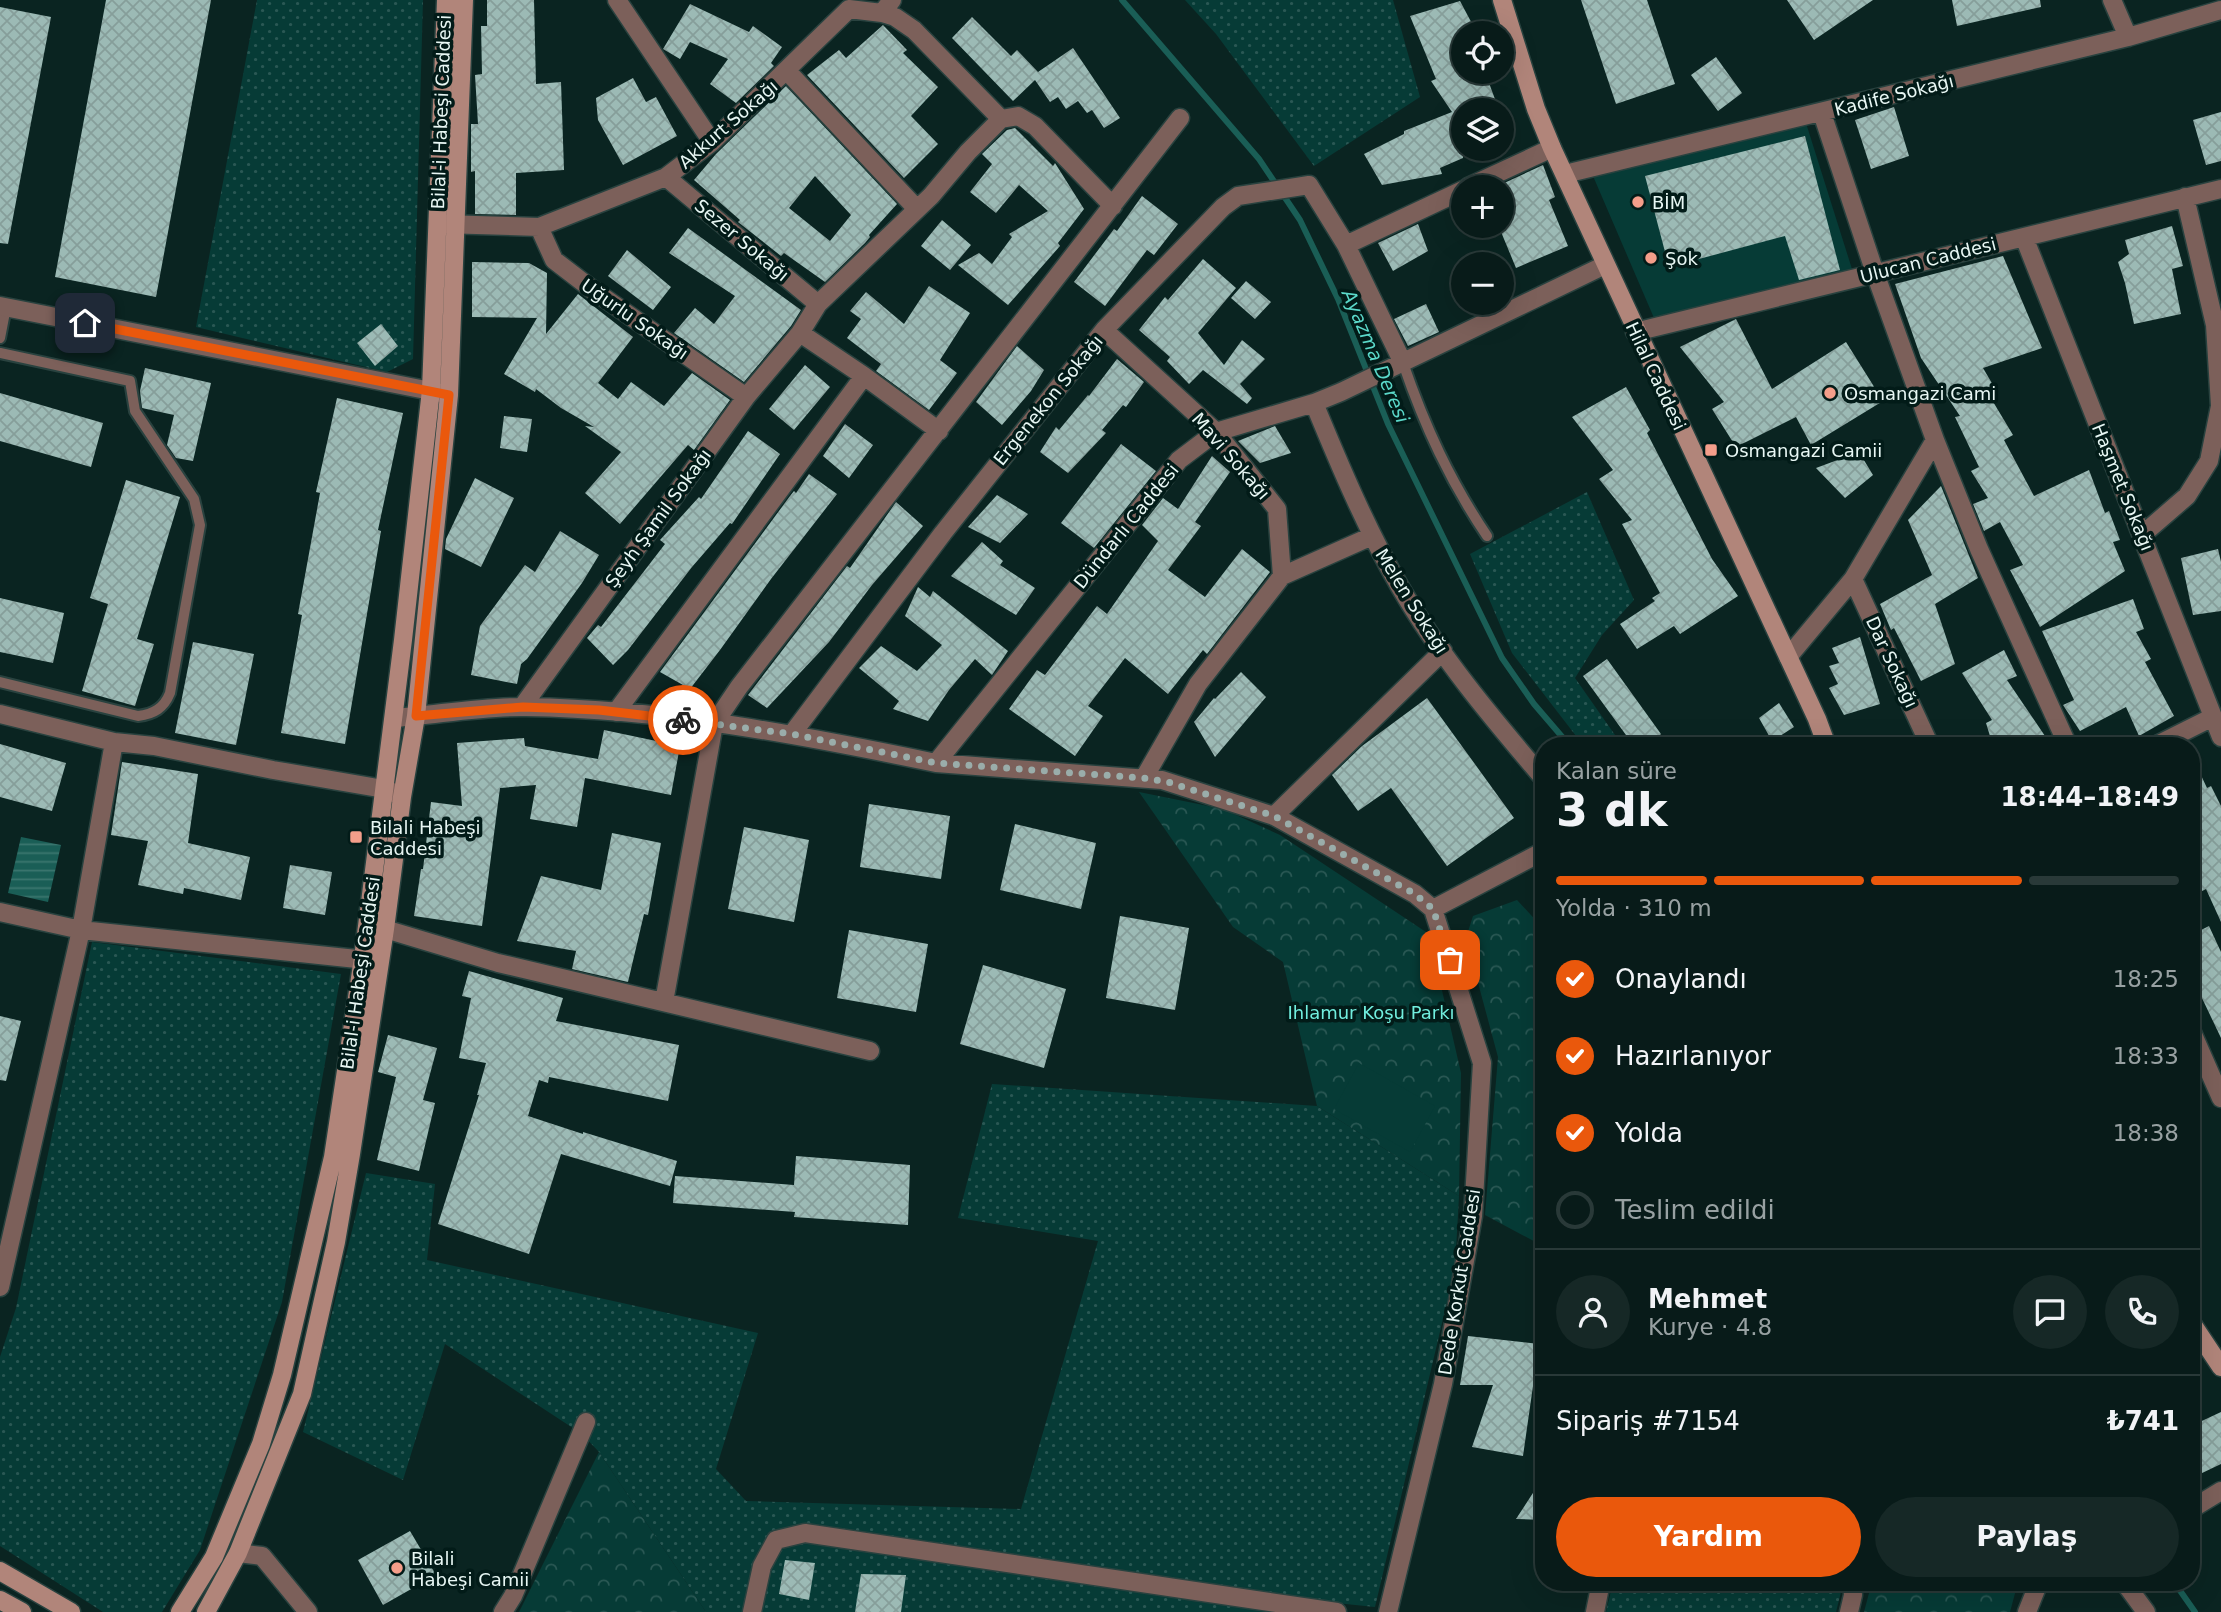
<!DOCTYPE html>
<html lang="tr">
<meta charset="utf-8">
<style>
:root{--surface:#081b19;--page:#162826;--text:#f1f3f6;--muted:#98a1a2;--line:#293938;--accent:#ea580c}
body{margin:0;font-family:"DejaVu Sans",sans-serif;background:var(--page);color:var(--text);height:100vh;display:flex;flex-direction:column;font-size:26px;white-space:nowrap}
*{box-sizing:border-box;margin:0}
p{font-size:23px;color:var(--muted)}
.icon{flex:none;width:38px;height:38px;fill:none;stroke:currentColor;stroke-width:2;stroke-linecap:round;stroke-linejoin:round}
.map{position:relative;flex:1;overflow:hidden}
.drawer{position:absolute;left:1535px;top:737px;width:665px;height:854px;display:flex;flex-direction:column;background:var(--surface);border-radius:28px;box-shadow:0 7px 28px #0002,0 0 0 2px var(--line)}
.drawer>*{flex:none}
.controls{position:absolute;left:1451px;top:21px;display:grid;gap:14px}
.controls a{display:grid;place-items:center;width:63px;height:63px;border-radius:50%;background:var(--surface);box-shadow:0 7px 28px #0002,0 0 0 2px var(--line);font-size:35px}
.pin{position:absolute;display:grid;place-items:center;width:60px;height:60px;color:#fff;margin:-30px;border-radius:14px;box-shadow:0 4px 10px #0006}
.courier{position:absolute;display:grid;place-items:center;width:70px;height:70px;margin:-35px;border:5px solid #ea580c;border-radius:50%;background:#fff;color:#222;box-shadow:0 2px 9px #0007}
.headline em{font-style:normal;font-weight:600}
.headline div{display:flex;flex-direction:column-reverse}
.headline{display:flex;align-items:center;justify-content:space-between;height:119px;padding:0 21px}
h1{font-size:46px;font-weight:600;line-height:52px}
.bar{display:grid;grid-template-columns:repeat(4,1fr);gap:10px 7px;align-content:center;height:84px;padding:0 21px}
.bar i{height:9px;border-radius:5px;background:var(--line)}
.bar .selected{background:var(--accent)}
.bar p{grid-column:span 4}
.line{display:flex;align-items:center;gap:18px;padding:0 21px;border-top:2px solid var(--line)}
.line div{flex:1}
.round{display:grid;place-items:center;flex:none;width:74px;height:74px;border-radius:37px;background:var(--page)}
ol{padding:0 21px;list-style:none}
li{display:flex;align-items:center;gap:21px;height:77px}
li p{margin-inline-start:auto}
li .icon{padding:7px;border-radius:50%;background:var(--accent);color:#fff;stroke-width:4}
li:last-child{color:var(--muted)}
li i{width:38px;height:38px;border:4px solid var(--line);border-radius:50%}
.button{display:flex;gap:14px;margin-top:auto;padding:14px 21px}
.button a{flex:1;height:80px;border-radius:42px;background:var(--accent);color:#fff;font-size:28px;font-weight:600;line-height:80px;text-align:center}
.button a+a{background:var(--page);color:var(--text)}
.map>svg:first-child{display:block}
.grass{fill:url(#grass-dots)}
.forest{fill:url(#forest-crowns)}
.garden{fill:#063b36}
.water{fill:url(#water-rules)}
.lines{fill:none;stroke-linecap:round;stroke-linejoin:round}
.stream{stroke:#1a5e56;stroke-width:6}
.building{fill:url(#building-cross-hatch);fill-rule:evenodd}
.lane-casing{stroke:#29423f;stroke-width:14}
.street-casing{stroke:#29423f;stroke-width:21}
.secondary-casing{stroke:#29423f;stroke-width:21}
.lane{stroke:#7c605a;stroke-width:10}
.street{stroke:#7c605a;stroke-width:18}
.secondary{stroke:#b1857a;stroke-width:18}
.done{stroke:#9aadaa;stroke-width:7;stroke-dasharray:0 12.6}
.route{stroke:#ea580c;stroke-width:9}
.poi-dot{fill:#f49e8a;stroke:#021b18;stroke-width:2.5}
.labels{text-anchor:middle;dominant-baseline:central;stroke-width:7;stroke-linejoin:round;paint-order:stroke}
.street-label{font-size:18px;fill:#e8f7f4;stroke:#021b18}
.poi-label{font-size:18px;fill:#e8f7f4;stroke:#021b18;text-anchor:start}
.park-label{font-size:18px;fill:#71eede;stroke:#021b18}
.water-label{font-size:19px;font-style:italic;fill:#5bd9ca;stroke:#021b18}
</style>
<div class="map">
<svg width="2221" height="1612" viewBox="0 0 2221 1612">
<defs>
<pattern id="grass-dots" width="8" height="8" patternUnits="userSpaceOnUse" patternTransform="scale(1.75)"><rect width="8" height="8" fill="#063b36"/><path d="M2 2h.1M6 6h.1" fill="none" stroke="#2a5854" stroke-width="1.8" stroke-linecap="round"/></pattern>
<pattern id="forest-crowns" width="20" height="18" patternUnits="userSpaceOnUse" patternTransform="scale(1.75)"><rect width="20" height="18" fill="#063b36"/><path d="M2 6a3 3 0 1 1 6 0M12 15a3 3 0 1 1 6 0" fill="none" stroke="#2a5854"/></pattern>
<pattern id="water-rules" width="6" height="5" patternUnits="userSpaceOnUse" patternTransform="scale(1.75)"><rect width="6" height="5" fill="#1a5e56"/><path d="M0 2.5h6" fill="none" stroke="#3b766f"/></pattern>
<pattern id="building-cross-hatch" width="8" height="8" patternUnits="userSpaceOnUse" patternTransform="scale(1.75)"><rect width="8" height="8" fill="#9cbab5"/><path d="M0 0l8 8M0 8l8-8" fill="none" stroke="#869e9a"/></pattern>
</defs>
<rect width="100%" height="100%" fill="#0a2421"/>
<path class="grass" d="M257,0H423L413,359L387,372L196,327Z
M1185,0H1393L1420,97L1314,166L1216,34Z
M1587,492L1634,600L1602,635L1575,678L1622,745H1583L1512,653L1470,554Z
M92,942L341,974L282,1302L200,1550L162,1612H103L0,1546V1357L16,1308Z
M992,1084L1317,1106L1459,1196L1455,1268L1375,1607L1287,1598L1284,1612H706L599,1452L582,1434L445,1344L403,1480L303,1432L366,1173L435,1184L427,1260L758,1333L716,1469L746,1501L1021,1509L1098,1241L958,1218Z
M1613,1582H1841L1842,1588L1836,1612H1606Z"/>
<path class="forest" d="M1139,792L1223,809L1280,835L1429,934L1461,1073L1459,1196L1317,1106L1283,962L1233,927Z
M1517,900L1543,928V1246L1485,1215L1498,1057L1466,938L1473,916Z
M599,1452L706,1612H519Z
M1872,1582H2018L2010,1612H1864Z"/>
<path class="garden" d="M1806,123L1852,269L1657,325L1593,176Z
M1359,1063L1435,1106L1410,1152L1334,1109Z"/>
<path class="water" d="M21,837L61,845L48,902L8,893Z"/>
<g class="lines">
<path class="stream" d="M1122,0L1259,159L1300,220L1338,299L1388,424L1502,658L1534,704L1570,746
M2174,1582L2195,1612"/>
</g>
<path class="building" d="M106,0H211L156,297L55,277Z
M487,0H534L536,84L561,82L564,170L516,173V215L475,214V171L471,172V124H478L475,75L482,74L481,26H487Z
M1581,0H1647L1675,84L1616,104Z
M1787,0H1873L1814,40Z
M1952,0H2040L2041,7L1957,26Z
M1460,1L1477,33H1463V72H1485L1499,110H1463V158L1440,168L1442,174L1382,185L1364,154L1404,134V131L1452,112L1431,81L1436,79L1410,16Z
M690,4L749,32L753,26L782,47L771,63L774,66L736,103L710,84L728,59L690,42L680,59L663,49Z
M0,7L51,17L8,244L0,243Z
M972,17L1011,56L1017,50L1038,72L1073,48L1120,118L1104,128L1092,110L1087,113L1078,101L1066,109L1058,97L1050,102L1035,80L1013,101L952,38Z
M883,25L907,50L903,53L938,87L911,116L938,144L904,178L807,75L839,50L846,58Z
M1716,57L1742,93L1718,111L1691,75Z
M633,78L646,102L656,97L677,136L623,165L598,120L596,98Z
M786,86L897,204L869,235L870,237L865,243L825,282L784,253L781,256L738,222L740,220L694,180L716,154ZM815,176L851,215L830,241L789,208Z
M1894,107L1909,156L1871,169L1855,120Z
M2221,112V161L2206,165L2193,120Z
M1015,128L1053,166L1055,163L1084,209L1058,243L1060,246L1008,305L958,265L979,253L992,264L1012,237L1009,234L1048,211L1019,185L996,213L970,192L992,164L982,154L1007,130Z
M1805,136L1840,270L1799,280L1785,236L1669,267L1645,176Z
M1543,165L1555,197L1549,200L1568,246L1516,268L1499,227L1502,226V184Z
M1142,196L1178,224L1154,255L1147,250L1105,306L1074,282L1114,229L1117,231Z
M942,220L971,245L950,270L921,246Z
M1418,224L1428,251L1393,271L1378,243Z
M2172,226L2183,266L2172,269L2181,314L2134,324L2125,283L2118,262L2129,254L2125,240Z
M688,228L801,310L791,326L744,382L674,333L695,308L714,324L735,296L669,253Z
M627,250L671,287L653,310L608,276Z
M2003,256L2042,348L1983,368L1993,385L1986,390L2013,435L2004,440L2034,496L2089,470L2105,513L2109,511L2120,540L2113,542L2125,571L2040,627L2010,570L2023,565L2000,522L1984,531L1973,504L1988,498L1971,471L1979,467L1955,417L1960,416L1921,358L1895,284Z
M1203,259L1236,288L1198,333L1224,365L1242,340L1265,359L1240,384L1252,398L1247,404L1203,370L1189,384L1167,361L1170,357L1139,330L1165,297L1168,300Z
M472,262L529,263L547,273L546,334L578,294L633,337L598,383L618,399L631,382L664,406L692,373L730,400L694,450L688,445L620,524L585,493L621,452L585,426L594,427L561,408L536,389L535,392L504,374L537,318L472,317Z
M1246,281L1271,302L1255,319L1231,298Z
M929,286L970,313L940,360L957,373L929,410L876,371L881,364L847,338L861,319L850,311L866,292L904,324Z
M1426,304L1439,332L1408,346L1394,319Z
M1736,319L1772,389L1846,342L1883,401L1811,445L1796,417L1736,447L1712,409L1724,402L1680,347Z
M381,324L398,346L375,366L357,343Z
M1017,346L1044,370L1031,391L1002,425L976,402Z
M1117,359L1144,382L1126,407L1123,405L1102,430L1106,433L1068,473L1040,452L1056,427L1059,430L1088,395L1089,396Z
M805,365L830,387L794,430L769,409Z
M145,368L211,383L193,461L176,458L167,445L174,415L142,408L140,391Z
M1626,387L1650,430L1647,433L1712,559L1738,596L1680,634L1674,626L1637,649L1620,624L1655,601L1652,598L1660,593L1622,524L1632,520L1599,479L1613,470L1572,417Z
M0,393L103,423L91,467L0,441Z
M337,398L403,413L378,530L381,531L345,744L281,733L302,615L298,614L320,493L316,492Z
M504,416L532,419L527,452L500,448Z
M845,424L873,445L849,478L823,456Z
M1275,426L1291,453L1260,463L1238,441Z
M748,431L780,454L732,524L730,523L692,567L628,650L613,665L587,638L598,625L601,627L665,544L660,540L699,497L701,499Z
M1121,444L1156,471L1094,548L1061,523Z
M1859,452L1873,475L1845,498L1816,468Z
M1212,456L1230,472L1195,522L1201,526L1168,570L1205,597L1242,549L1270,572L1207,654L1203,650L1168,694L1125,658L1088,706L1103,716L1075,756L1009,709L1037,670L1045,675L1097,606L1107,614L1158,541L1142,525L1163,498L1178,509Z
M809,474L837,494L771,579L720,650L690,689L660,672L790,496L794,491L796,493Z
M475,478L514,498L481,567L445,549L446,539Z
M126,480L180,497L137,639L154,644L135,706L82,691L108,604L90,598Z
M1941,486L1978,578L1935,604L1955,664L1921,681L1894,628L1891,630L1880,604L1932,575L1908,520Z
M997,495L1028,514L1000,543L968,527Z
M896,502L923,526L872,585L829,642L767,708L748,695L847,566L850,568Z
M560,531L599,555L582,583L527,659L521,664L517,684L471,675L480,626L525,565L535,572Z
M982,542L1003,561L1000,565L1035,588L1016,615L951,576Z
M2218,549L2221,562V611L2193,615L2181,558Z
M918,587L930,597L933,591L1008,651L992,675L975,659L949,690L928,721L893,709L899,701L859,668L881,646L917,671L942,645L905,616Z
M0,598L64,613L53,663L0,652Z
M2133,599L2144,629L2136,632L2151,659L2145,662L2174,716L2139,736L2126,707L2080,731L2063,705L2074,700L2042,631Z
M1860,637L1880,704L1844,715L1829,688L1838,684L1829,666L1839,663L1832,648Z
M193,642L254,654L236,745L175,733Z
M2004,650L2017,676L2007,680L2045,736L2025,746H1993L1986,723L1992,720L1962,673Z
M1607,659L1661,734L1649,746H1634L1583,676Z
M1241,672L1266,697L1215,757L1194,722L1214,698L1215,699Z
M1427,698L1514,818L1447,866L1391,788L1358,811L1332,775L1362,746Z
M1779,703L1794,727L1772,741L1759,718Z
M604,730L680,746L671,795L585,778L577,827L530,819L536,785L500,788L482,926L414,916L421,869H423L431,802L462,806L457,743L524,738L525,746L598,759Z
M0,744L66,763L52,811L0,797Z
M2191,754L2207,788L2211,786L2221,806V922L2206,889L2191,897Z
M122,762L198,774L188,843L250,857L241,900L184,888L183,894L138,885L148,841L111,835Z
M869,804L950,816L941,879L860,867Z
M1015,824L1096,843L1081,909L1000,890Z
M744,827L809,840L794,922L728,909Z
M612,833L661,843L648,915L644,914L628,982L572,969L576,951L517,941L541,876L601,890Z
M290,865L332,872L325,915L283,908Z
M1120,916L1189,928L1175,1010L1106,998Z
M2209,926L2221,952V1038L2191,975V935Z
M849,930L928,944L916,1012L837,998Z
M983,965L1066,989L1044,1068L960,1044Z
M469,971L563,998L556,1021L679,1045L668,1101L549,1077L548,1083L539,1080L528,1116L583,1134V1132L677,1161L670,1186L561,1154L529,1254L438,1224L479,1095H477L486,1063L459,1058L471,998L462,996Z
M0,1016L21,1021L6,1081L0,1080Z
M388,1035L437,1048L423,1100L435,1103L419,1171L377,1160L396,1077L378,1072Z
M796,1156L910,1165L908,1225L794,1217L795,1212L673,1203L675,1176L794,1185Z
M1468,1336L1539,1344L1523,1456L1472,1447L1493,1385H1460Z
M2221,1412V1464L2200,1474L2191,1453V1426Z
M1544,1476V1520L1516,1519Z
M410,1531L436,1575L383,1605L358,1560Z
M785,1560L815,1563L809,1600L779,1594Z
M861,1574L906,1575L901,1612H855Z"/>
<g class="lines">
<defs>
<path id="lane" d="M0,338L6,307
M0,353L130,381L135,411L194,499L200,525L170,693C164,708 154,714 138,716L0,682
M1403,363C1425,427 1450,481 1487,536"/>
<path id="street" d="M617,0L712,142
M2112,0L2128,37
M882,13L895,17L914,30L1001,119
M787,71L917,209
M1822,113L1875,273L1935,440
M1001,119L1018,116L1035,126L1113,206
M1565,174L2128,37L2221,10
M666,177L818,304
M1468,187L1552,148
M442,224L539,227L666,177L712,142L849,9L882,13L892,0
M539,227L554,260L593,290L746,397
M2024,237L2221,737
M0,306L446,394
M1104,330L1216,432L1277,509L1282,576
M1635,332L2221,189
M800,333L818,304L931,196L968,152L1001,119
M1403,363L1346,245L1463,190
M1314,403C1340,466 1366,528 1400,587C1440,656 1492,718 1544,779
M2142,535L2187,496L2209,461L2220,406L2215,325L2185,197
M1853,579L1930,746
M1788,657L1853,579L1935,440L1979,549L2068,746
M522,707L746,397L800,333L864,376
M616,712L864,376L939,431
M0,714L114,742L154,746L273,770L384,789L397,794
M394,718C437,715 482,706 526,707C664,709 801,735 936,763L1179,460L1216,432L1314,403L1341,392L1605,265
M792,734L943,533L1104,330L1223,207L1238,196L1309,185L1346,245
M114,742L81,930L376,961
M2155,746L2213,717
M936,763L1162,780L1274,816
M1144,778L1198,684L1282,576L1372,536
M1433,909L1415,894L1274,816L1443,651
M0,912L81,930L0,1287
M385,929L498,963L870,1051
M664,1002L714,724L739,687L1180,118
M2191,1030L2221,1098
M2193,1508L2221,1491
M238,1553L262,1556L308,1612
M2124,1582L2146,1612
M503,1612L513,1596L586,1422
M752,1612L762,1566L776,1540L805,1533L1337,1612
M1388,1612L1443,1384L1473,1216L1482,1063L1433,909L1544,851
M1595,1612L1601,1582
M1849,1612L1853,1595L1852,1582
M2027,1612L2039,1582"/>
<path id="secondary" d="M1502,0L1536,109L1552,148L1817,719L1827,746
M2191,1322L2221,1367
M0,1571L71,1612
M0,1600L22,1612
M180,1612L214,1557L261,1444L282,1375L333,1157L363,958L403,640L431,390L446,0
M206,1612L238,1553L302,1394L336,1242L351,1154L385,929L402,797L416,716L449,395L464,0"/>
</defs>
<use href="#lane" class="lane-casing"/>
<use href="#street" class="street-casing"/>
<use href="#secondary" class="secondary-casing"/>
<use href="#lane" class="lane"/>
<use href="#street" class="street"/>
<use href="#secondary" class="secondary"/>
</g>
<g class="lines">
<path class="done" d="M683,720L792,734L936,763L1144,778L1168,782L1274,816L1415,894L1433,909L1450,960"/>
<path class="route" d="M85,323L449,395L416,716L523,707L599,710L683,720"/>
</g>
<g class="poi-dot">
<circle cx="1638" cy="202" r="7"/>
<circle cx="1651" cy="258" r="7"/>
<circle cx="1830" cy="393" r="7"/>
<rect x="1704" y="443" width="14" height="14" rx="3.5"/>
<rect x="349" y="830" width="14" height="14" rx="3.5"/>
<circle cx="397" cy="1568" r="7"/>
</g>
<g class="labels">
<g class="street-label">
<text transform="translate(1894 95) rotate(-14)">Kadife Sokağı</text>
<text transform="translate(441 112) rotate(-88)">Bilal-i Habeşi Caddesi</text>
<text transform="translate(728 124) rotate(-41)">Akkurt Sokağı</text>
<text transform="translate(742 240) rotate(40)">Sezer Sokağı</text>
<text transform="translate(1928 260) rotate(-14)">Ulucan Caddesi</text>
<text transform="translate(635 319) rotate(35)">Uğurlu Sokağı</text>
<text transform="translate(1656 376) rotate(65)">Hilal Caddesi</text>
<text transform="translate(1048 400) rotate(-51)">Ergenekon Sokağı</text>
<text transform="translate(1231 456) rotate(49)">Mavi Sokağı</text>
<text transform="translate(2123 487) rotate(68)">Haşmet Sokağı</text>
<text transform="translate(658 518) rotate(-54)">Şeyh Şamil Sokağı</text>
<text transform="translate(1126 526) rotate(-51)">Dündarlı Caddesi</text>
<text transform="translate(1412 601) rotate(58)">Melen Sokağı</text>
<text transform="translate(1892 662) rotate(65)">Dar Sokağı</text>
<text transform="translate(360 973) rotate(-82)">Bilal-i Habeşi Caddesi</text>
<text transform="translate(1459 1282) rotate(-81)">Dede Korkut Caddesi</text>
</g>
<g class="poi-label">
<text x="1652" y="202">BİM</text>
<text x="1665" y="258">Şok</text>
<text x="1844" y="393">Osmangazi Cami</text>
<text x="1725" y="450">Osmangazi Camii</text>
<text x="370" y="827">Bilali Habeşi<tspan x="370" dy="21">Caddesi</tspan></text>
<text x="411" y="1558">Bilali<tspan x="411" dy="21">Habeşi Camii</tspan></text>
</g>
<g class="park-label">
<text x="1371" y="1012">Ihlamur Koşu Parkı</text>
</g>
<g class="water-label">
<text transform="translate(1376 356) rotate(67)">Ayazma Deresi</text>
</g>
</g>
</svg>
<div class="controls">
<a><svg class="icon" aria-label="locate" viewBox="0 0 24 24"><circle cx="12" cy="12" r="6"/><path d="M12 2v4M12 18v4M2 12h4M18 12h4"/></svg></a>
<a><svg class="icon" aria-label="layers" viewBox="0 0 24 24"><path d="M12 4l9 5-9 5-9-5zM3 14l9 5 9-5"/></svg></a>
<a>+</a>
<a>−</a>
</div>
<div class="pin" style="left:1450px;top:960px;background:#ea580c"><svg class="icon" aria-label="bag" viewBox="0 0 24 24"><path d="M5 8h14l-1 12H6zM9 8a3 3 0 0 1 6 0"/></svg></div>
<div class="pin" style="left:85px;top:323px;background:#1f2937"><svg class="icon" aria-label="home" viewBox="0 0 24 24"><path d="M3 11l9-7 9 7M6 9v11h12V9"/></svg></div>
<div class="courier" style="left:683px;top:720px"><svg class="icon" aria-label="bike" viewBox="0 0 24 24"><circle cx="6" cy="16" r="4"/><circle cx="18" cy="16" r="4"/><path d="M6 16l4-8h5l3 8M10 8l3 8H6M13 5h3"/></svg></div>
<section class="drawer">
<div class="headline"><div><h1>3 dk</h1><p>Kalan süre</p></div><em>18:44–18:49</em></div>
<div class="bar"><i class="selected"></i><i class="selected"></i><i class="selected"></i><i></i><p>Yolda · 310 m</p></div>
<ol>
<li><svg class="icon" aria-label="check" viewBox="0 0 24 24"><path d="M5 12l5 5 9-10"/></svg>Onaylandı<p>18:25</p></li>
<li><svg class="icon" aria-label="check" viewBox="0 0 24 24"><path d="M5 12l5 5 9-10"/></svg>Hazırlanıyor<p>18:33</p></li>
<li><svg class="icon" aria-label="check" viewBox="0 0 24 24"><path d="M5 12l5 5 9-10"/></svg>Yolda<p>18:38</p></li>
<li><i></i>Teslim edildi</li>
</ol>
<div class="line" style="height:126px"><a class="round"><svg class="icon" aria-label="person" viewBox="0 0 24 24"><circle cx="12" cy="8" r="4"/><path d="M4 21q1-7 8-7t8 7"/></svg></a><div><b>Mehmet</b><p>Kurye · 4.8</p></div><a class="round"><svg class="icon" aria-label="chat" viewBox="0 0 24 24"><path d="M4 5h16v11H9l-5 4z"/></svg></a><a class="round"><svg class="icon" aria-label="phone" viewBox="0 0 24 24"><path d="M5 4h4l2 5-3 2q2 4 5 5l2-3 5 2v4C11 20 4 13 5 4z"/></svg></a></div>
<div class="line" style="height:91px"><div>Sipariş #7154</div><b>₺741</b></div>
<div class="button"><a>Yardım</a><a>Paylaş</a></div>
</section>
</div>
